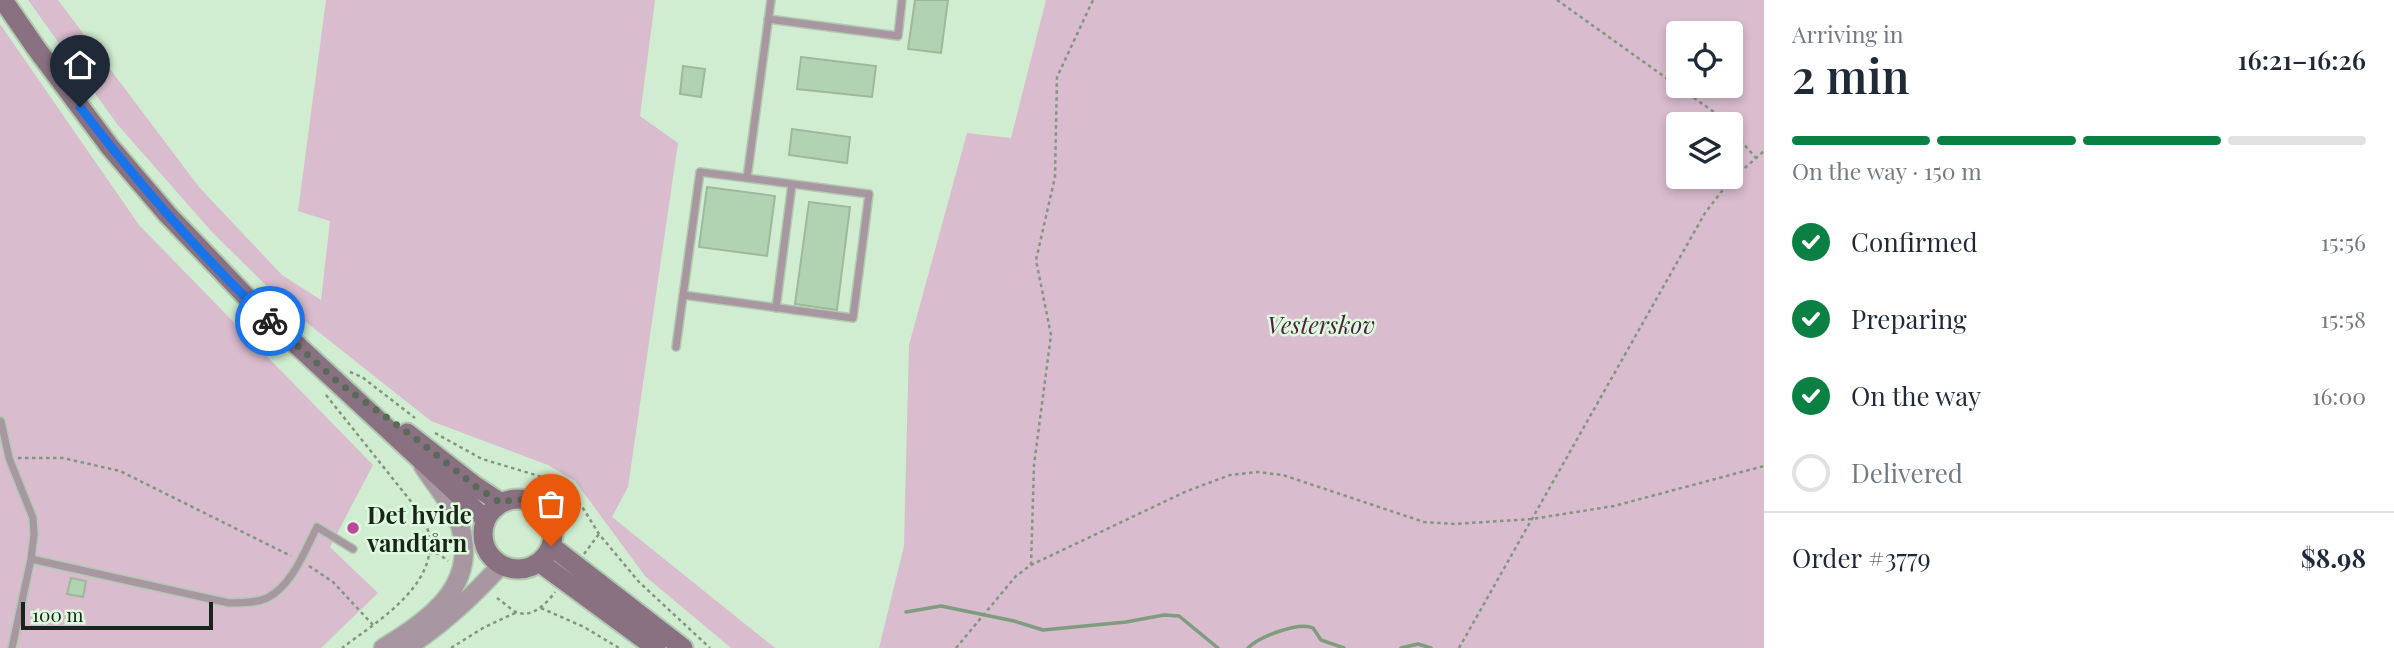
<!DOCTYPE html>
<meta charset="utf-8">
<style>
:root{--surface:#fff;--page:#f2f2f3;--text:#1f2937;--muted:#747a83;--line:#e0e1e3;--accent:#0b8043}
body{margin:0;font-family:"Playfair Display",serif;background:var(--page);color:var(--text);height:100vh;display:flex;flex-direction:column;font-size:26px;white-space:nowrap}
*{box-sizing:border-box;margin:0}
p{font-size:23px;color:var(--muted)}
.icon{flex:none;width:38px;height:38px;fill:none;stroke:currentColor;stroke-width:2;stroke-linecap:round;stroke-linejoin:round}
.map{position:relative;flex:1;overflow:hidden}
.side{display:flex;flex-direction:column;background:var(--surface);width:630px}
.side>*{flex:none}
.tools{position:absolute;left:1666px;top:21px;display:grid;gap:14px}
.tools a{display:grid;place-items:center;width:77px;height:77px;border-radius:7px;background:var(--surface);box-shadow:0 4px 10px #0003;font-size:35px}
.scale{position:absolute;left:21px;bottom:18px;width:192px;box-sizing:border-box;padding-left:7px;border:4px solid #1a241a;border-top:0;font-size:19px;line-height:24px;white-space:nowrap;color:#1a241a;-webkit-text-stroke:5px #defade;paint-order:stroke}
.pin{position:absolute;display:grid;place-items:center;width:60px;height:60px;color:#fff;margin:-72px -30px;border-radius:50% 50% 50% 0;rotate:-45deg;box-shadow:0 0 7px #0007}
.pin .icon{rotate:45deg}
.courier{position:absolute;display:grid;place-items:center;width:70px;height:70px;margin:-35px;border:5px solid #1a73e8;border-radius:50%;background:#fff;color:#222;box-shadow:0 2px 9px #0007}
.headline em{font-style:normal;font-weight:600}
.headline div{display:flex;flex-direction:column-reverse}
.headline{display:flex;align-items:center;justify-content:space-between;height:119px;padding:0 28px}
h1{font-size:46px;font-weight:600;line-height:52px}
.bar{display:grid;grid-template-columns:repeat(4,1fr);gap:10px 7px;align-content:center;height:84px;padding:0 28px}
.bar i{height:9px;border-radius:5px;background:var(--line)}
.bar .current{background:var(--accent)}
.bar p{grid-column:span 4}
.line{display:flex;align-items:center;gap:18px;padding:0 28px;border-top:2px solid var(--line)}
.line div{flex:1}
ol{padding:0 28px;list-style:none}
li{display:flex;align-items:center;gap:21px;height:77px}
li p{margin-inline-start:auto}
li .icon{padding:7px;border-radius:50%;background:var(--accent);color:#fff;stroke-width:4}
li:last-child{color:var(--muted)}
li i{width:38px;height:38px;border:4px solid var(--line);border-radius:50%}
main{display:flex;flex:1;min-height:0}
.map>svg:first-child{display:block}
.green{fill:#d9bcce;fill-rule:evenodd}
.lines{fill:none;stroke-linecap:round;stroke-linejoin:round}
.stream{stroke:#7e9d7e;stroke-width:3.5}
.building{fill:#b2d3b2;stroke:#9eb89d;stroke-width:2}
.service-casing{stroke:#b0c9b0;stroke-width:10}
.tertiary-casing{stroke:#b0c9b0;stroke-width:21}
.secondary-casing{stroke:#b0c9b0;stroke-width:23}
.path{stroke:#819581;stroke-width:2.5;stroke-dasharray:3.5 3.5;stroke-linecap:butt}
.service{stroke:#a896a1;stroke-width:7}
.tertiary{stroke:#a896a1;stroke-width:18}
.secondary{stroke:#8a7181;stroke-width:19}
.done{stroke:#5a6a5a;stroke-width:7;stroke-dasharray:0 12.6}
.route{stroke:#1a73e8;stroke-width:9}
.poi-dot{fill:#bf489d;stroke:#defade;stroke-width:2.5}
.labels{text-anchor:middle;dominant-baseline:central;stroke-width:5;stroke-linejoin:round;paint-order:stroke}
.park-label{font-size:24px;font-style:italic;fill:#4f1e40;stroke:#defade}
.poi-label{font-size:24px;font-weight:bold;fill:#1a241a;stroke:#defade;text-anchor:start}
</style>
<main>
<div class="map">
<svg width="1764" height="648" viewBox="0 0 1764 648">
<rect width="100%" height="100%" fill="#d1edd1"/>
<path class="green" d="M28,0H58L199,187L282,275L321,300L330,221L298,211L326,0H655L640,116L678,143L628,487L612,517L775,648H731L645,576L575,481L548,465L431,421L292,311L212,232L117,124Z
M1046,0H1764V648H879L904,546L909,345L967,133L1011,138ZM1678,33H1731V86H1678ZM1678,124H1731V177H1678Z
M0,24L139,225L373,465L330,547L378,593L321,648H0Z"/>
<g class="lines">
<path class="stream" d="M906,612L941,606L1014,621L1043,630L1126,622L1164,615L1179,616L1218,648
M1248,648C1259,637 1299,621 1313,628L1321,640L1344,648
M1401,648L1418,644L1431,648"/>
</g>
<path class="building" d="M915,0H948L941,53L908,49Z
M801,57L876,66L872,97L797,89Z
M683,66L705,69L701,97L680,94Z
M792,129L850,137L847,163L789,155Z
M707,187L775,196L767,256L699,247Z
M809,202L850,207L837,310L795,304Z
M71,578L86,581L83,597L67,594Z"/>
<g class="lines">
<defs>
<path id="service" d="M768,19L898,36L902,0
M747,178L771,0
M776,308L792,184
M676,347L700,172L869,194L853,318L683,295
M1,421L9,458L33,518L34,535L31,559L12,648
M31,559L229,603C241,603 256,603 267,598C292,586 305,550 317,527L353,549"/>
<path id="tertiary" d="M409,646C444,623 473,596 501,565
M383,648C427,622 479,586 460,526C453,505 435,485 423,466"/>
<path id="secondary" d="M3,0L36,48L110,147L168,215L259,310L486,520
M407,433L475,486L501,503
M483 534a35 35 0 1 1 70 0a35 35 0 1 1-70 0Z
M551,546L683,648
M539,562L656,648"/>
</defs>
<use href="#service" class="service-casing"/>
<use href="#tertiary" class="tertiary-casing"/>
<use href="#secondary" class="secondary-casing"/>
<path class="path" d="M1557,0L1718,115L1726,124
M1731,130L1756,158
M350,372L362,377L415,418
M326,395L421,514C424,520 428,528 429,535C438,586 376,622 342,648
M435,433L482,459L549,479L566,491L581,505L599,534L639,582L710,648
M18,458H63L120,471L291,556
M429,553L439,554L448,561
M584,554L599,534
M1031,565L1034,465L1051,335L1036,260L1055,177L1057,77L1093,0
M309,566L333,582L373,625
M497,598C503,602 510,609 516,612C532,619 547,603 555,592
M541,608L584,627L619,648
M451,648L483,628L517,612
M956,648L1016,576L1031,565L1187,491L1230,475L1257,472L1283,475L1424,522L1454,524L1532,519L1614,506L1764,466
M1459,648L1705,213L1729,182L1764,151"/>
<use href="#service" class="service"/>
<use href="#tertiary" class="tertiary"/>
<use href="#secondary" class="secondary"/>
</g>
<g class="lines">
<path class="done" d="M270,321L339,383L419,441L475,486L501,503C531,491 559,513 551,546"/>
<path class="route" d="M80,107C138,183 201,256 270,321"/>
</g>
<circle class="poi-dot" cx="353" cy="528" r="7"/>
<g class="labels">
<g class="park-label">
<text x="1321" y="324">Vesterskov</text>
</g>
<g class="poi-label">
<text x="367" y="514">Det hvide<tspan x="367" dy="28">vandtårn</tspan></text>
</g>
</g>
</svg>
<div class="tools">
<a><svg class="icon" aria-label="locate" viewBox="0 0 24 24"><circle cx="12" cy="12" r="6"/><path d="M12 2v4M12 18v4M2 12h4M18 12h4"/></svg></a>
<a><svg class="icon" aria-label="layers" viewBox="0 0 24 24"><path d="M12 4l9 5-9 5-9-5zM3 14l9 5 9-5"/></svg></a>
</div>
<div class="scale">100 m</div>
<div class="pin" style="left:551px;top:546px;background:#ea580c"><svg class="icon" aria-label="bag" viewBox="0 0 24 24"><path d="M5 8h14l-1 12H6zM9 8a3 3 0 0 1 6 0"/></svg></div>
<div class="pin" style="left:80px;top:107px;background:#1f2937"><svg class="icon" aria-label="home" viewBox="0 0 24 24"><path d="M3 11l9-7 9 7M6 9v11h12V9"/></svg></div>
<div class="courier" style="left:270px;top:321px"><svg class="icon" aria-label="bike" viewBox="0 0 24 24"><circle cx="6" cy="16" r="4"/><circle cx="18" cy="16" r="4"/><path d="M6 16l4-8h5l3 8M10 8l3 8H6M13 5h3"/></svg></div>
</div>
<section class="side">
<div class="headline"><div><h1>2 min</h1><p>Arriving in</p></div><em>16:21–16:26</em></div>
<div class="bar"><i class="current"></i><i class="current"></i><i class="current"></i><i></i><p>On the way · 150 m</p></div>
<ol>
<li><svg class="icon" aria-label="check" viewBox="0 0 24 24"><path d="M5 12l5 5 9-10"/></svg>Confirmed<p>15:56</p></li>
<li><svg class="icon" aria-label="check" viewBox="0 0 24 24"><path d="M5 12l5 5 9-10"/></svg>Preparing<p>15:58</p></li>
<li><svg class="icon" aria-label="check" viewBox="0 0 24 24"><path d="M5 12l5 5 9-10"/></svg>On the way<p>16:00</p></li>
<li><i></i>Delivered</li>
</ol>
<div class="line" style="height:91px"><div>Order #3779</div><b>$8.98</b></div>
</section>
</main>
